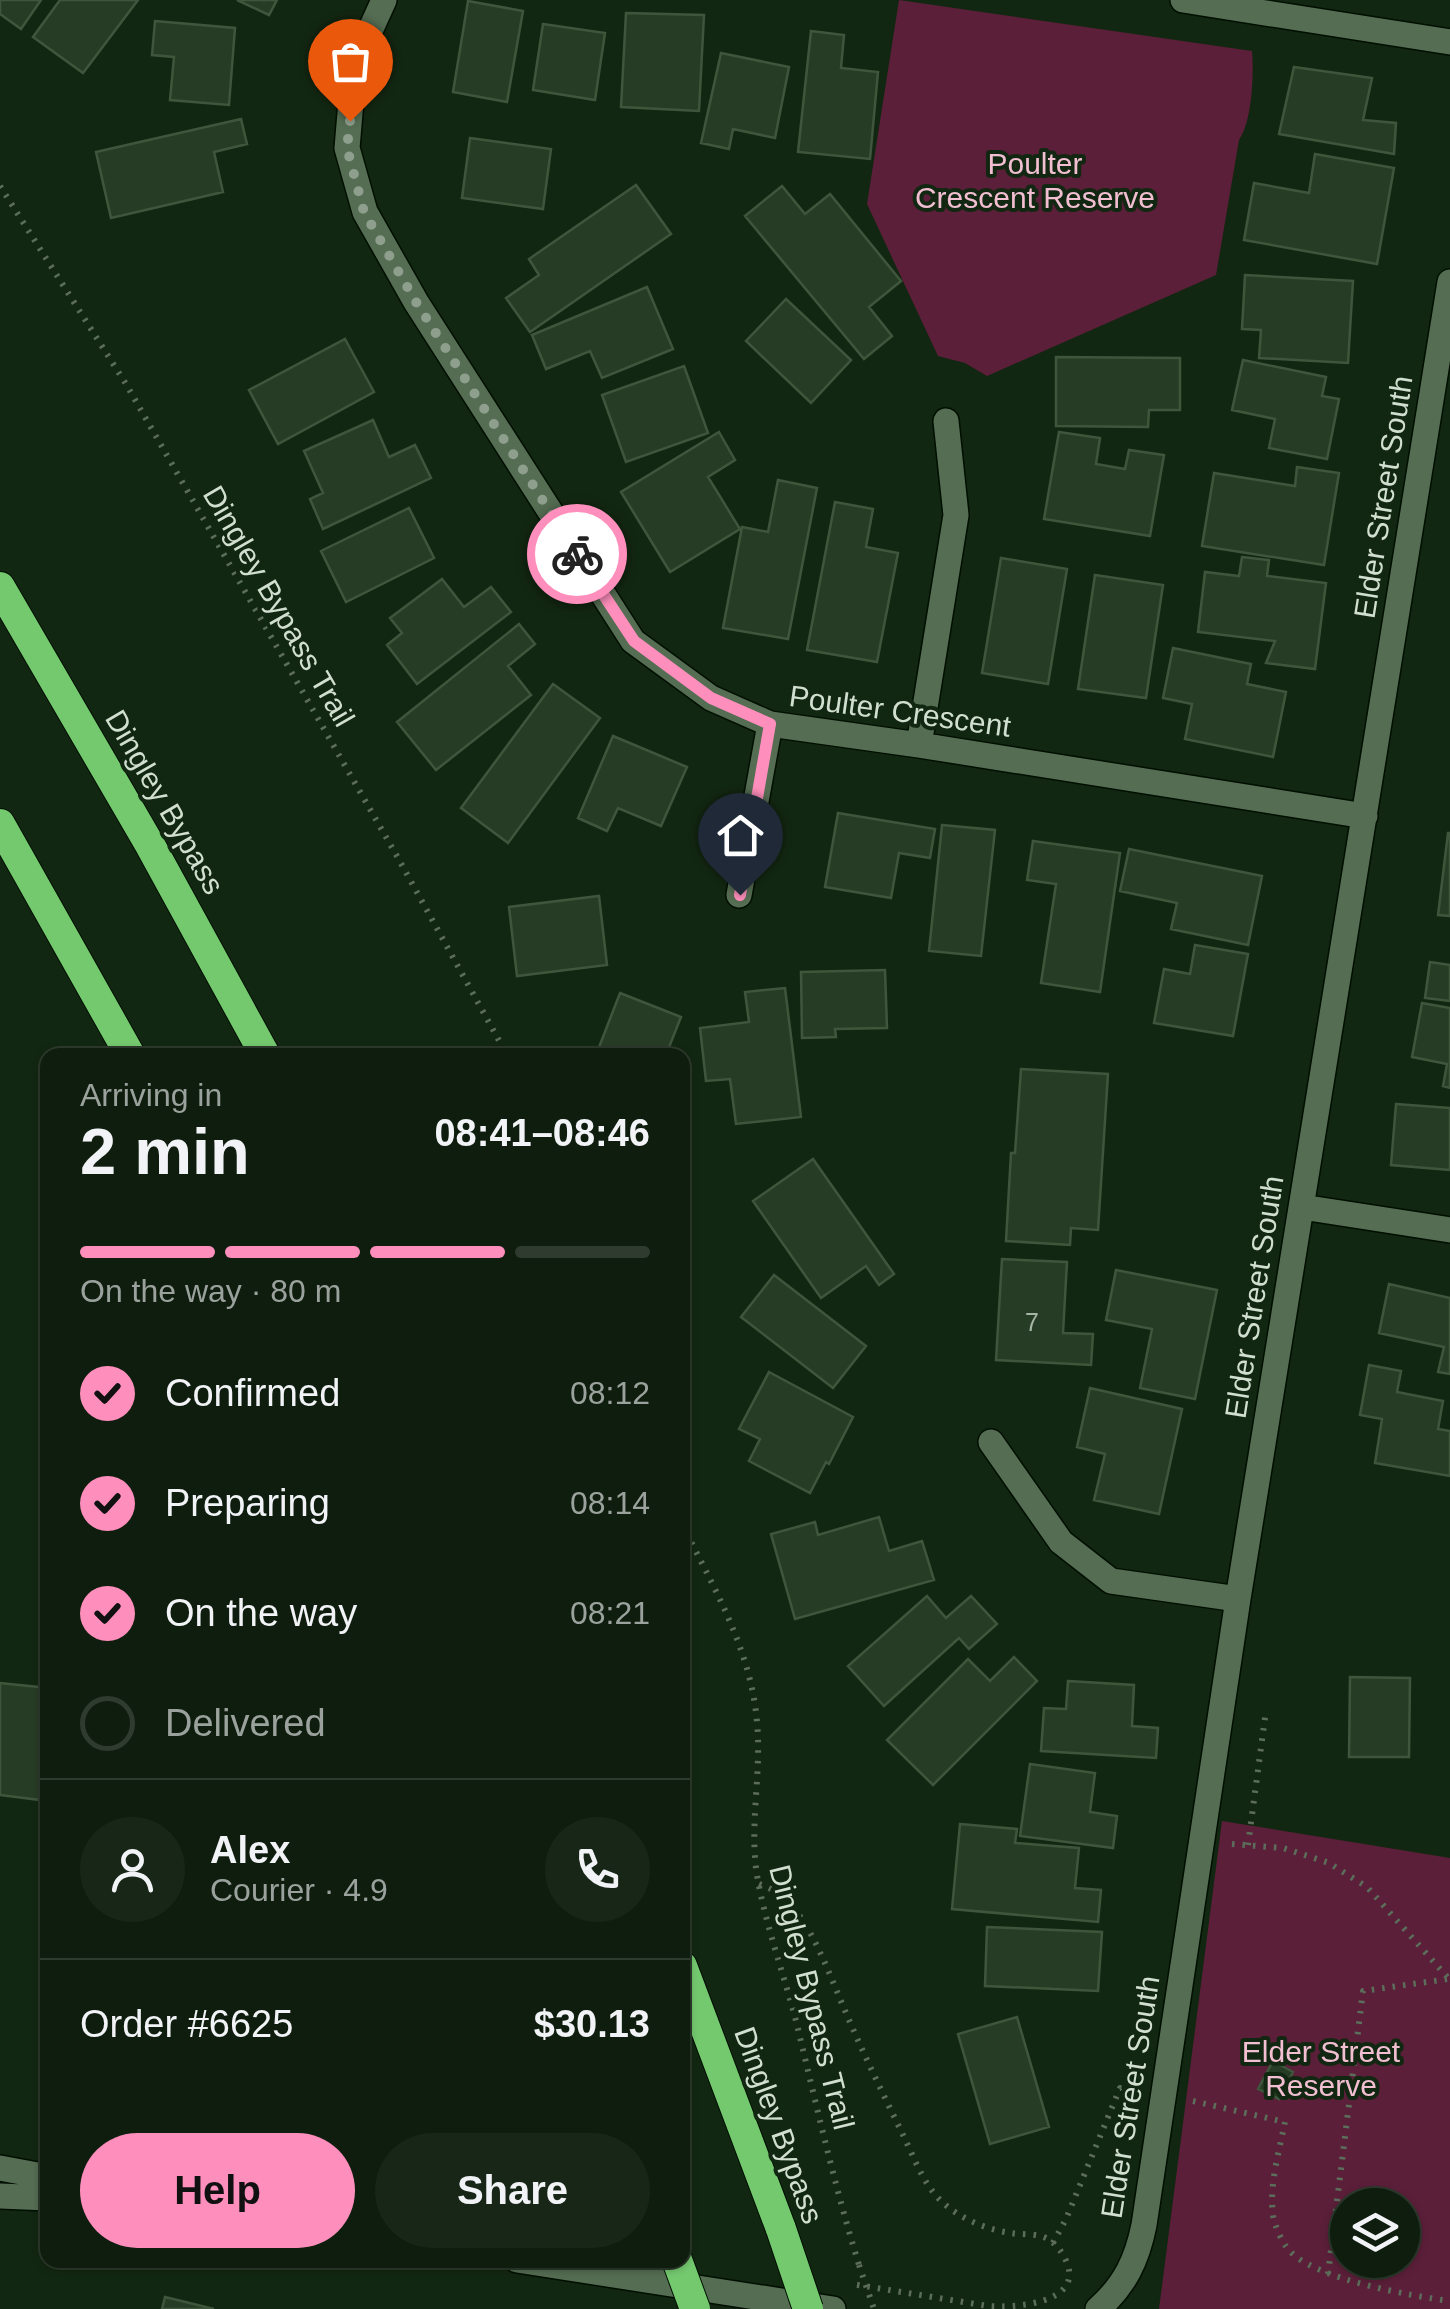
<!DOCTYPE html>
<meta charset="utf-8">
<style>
:root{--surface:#0e1d0d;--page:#172616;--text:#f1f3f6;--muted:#9ba29d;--line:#2e3b2e;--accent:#fe8ebb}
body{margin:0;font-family:Arial,sans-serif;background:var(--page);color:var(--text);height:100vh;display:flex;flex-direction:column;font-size:38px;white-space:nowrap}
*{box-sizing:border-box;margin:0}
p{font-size:32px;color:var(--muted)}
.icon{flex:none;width:55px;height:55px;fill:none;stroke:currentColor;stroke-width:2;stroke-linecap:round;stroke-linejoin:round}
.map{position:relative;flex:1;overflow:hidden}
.drawer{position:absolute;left:40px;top:1048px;width:650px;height:1220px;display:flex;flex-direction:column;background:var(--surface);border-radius:20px;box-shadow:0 2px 8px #0004,0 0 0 2px var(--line)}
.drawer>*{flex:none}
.tools{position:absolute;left:1330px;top:2188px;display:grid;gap:20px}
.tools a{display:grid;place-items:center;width:90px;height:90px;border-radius:50%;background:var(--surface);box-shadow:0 2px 8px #0004,0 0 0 2px var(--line);font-size:50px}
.pin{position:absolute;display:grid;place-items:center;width:85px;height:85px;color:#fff;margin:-102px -42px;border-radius:50% 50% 50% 0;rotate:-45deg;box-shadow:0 0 10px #0007}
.pin .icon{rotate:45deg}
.courier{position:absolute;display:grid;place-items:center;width:100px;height:100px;margin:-50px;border:8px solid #fe8ebb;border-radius:50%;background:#fff;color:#222;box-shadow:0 2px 12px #0007}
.summary em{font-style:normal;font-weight:700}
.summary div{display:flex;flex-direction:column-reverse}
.summary{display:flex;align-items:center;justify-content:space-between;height:170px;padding:0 40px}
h1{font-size:65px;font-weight:700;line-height:75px}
.bar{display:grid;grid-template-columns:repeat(4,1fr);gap:15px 10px;align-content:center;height:120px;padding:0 40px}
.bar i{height:12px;border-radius:8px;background:var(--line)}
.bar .current{background:var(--accent)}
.bar p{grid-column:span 4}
.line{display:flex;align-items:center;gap:25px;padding:0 40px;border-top:2px solid var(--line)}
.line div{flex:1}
.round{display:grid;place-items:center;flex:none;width:105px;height:105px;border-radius:52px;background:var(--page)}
ol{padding:0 40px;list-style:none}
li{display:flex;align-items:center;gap:30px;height:110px}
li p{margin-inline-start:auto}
li .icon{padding:10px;border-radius:50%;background:var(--accent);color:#111;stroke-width:4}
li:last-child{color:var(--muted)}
li i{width:55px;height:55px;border:5px solid var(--line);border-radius:50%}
.cta{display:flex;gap:20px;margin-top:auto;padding:20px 40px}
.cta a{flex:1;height:115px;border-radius:60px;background:var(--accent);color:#111;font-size:40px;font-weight:700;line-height:115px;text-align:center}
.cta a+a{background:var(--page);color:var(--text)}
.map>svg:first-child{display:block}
.green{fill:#5b1f39;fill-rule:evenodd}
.building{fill:#273c25;stroke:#3f563d;stroke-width:2.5}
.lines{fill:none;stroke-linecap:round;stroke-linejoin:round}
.minor-casing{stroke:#000f00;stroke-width:28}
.highway-casing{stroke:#000f00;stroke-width:32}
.path{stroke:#5c6e5b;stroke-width:6;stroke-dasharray:2.5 8;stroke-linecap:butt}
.minor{stroke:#556d53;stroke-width:25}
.highway{stroke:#74c96f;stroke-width:30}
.highway-bridge-casing{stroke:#000f00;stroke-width:32;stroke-linecap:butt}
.path-bridge{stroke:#5c6e5b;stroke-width:6;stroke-dasharray:2.5 8;stroke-linecap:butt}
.highway-bridge{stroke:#74c96f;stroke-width:30}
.done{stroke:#8e9f8d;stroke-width:10;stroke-dasharray:0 18}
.route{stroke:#fe8ebb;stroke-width:12}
.labels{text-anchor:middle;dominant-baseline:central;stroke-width:8;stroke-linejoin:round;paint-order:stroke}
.number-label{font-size:25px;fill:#a6b6a5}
.park-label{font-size:30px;fill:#f2bed1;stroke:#122711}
.street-label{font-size:30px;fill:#d1dfd0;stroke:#122711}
</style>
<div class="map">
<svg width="1450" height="2309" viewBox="0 0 1450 2309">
<rect width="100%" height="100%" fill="#122711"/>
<path class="green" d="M899,0L1252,51C1254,75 1252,122 1239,140L1216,275L987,376L965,363L938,356L867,204Z
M1222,1821L1450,1858V2309H1159ZM1348,2205H1402V2260H1348Z"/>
<path class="building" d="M0,0H41L21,29L0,14Z
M60,0H138L83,73L33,37Z
M237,0H277L269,15Z
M468,1L523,11L507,102L453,92Z
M626,13L704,15L699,111L621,107Z
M155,21L235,28L229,105L170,100L174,57L152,55Z
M543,24L605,33L595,100L533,90Z
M811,31L844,35L841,68L878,72L870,159L798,152Z
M721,53L789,67L775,138L733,129L729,149L701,143Z
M1294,67L1372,78L1363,120L1396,123L1394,154L1279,134Z
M241,119L247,144L214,152L223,192L111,218L96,152Z
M470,138L551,149L543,209L462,198Z
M1315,154L1394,168L1377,264L1244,240L1254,183L1309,193Z
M636,185L671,234L530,332L506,298L539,275L529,259Z
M782,186L805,214L830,194L901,281L869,307L892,336L864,359L745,216Z
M1245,275L1353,281L1348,363L1259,358L1261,330L1242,329Z
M647,287L673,349L602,378L590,351L546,369L532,335Z
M786,299L851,360L811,403L746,341Z
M345,339L374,392L278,444L249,390Z
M1056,357L1180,358V410H1149L1148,427L1056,426Z
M1243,360L1326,377L1322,396L1339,399L1327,459L1269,448L1275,419L1232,410Z
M684,366L708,433L626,462L602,395Z
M373,420L389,457L415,445L431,478L323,529L310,499L323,493L304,451Z
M719,432L735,460L708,477L740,529L670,572L621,492Z
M1059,432L1100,438L1096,464L1125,469L1129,450L1164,455L1150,536L1044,519Z
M1297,467L1339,473L1324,565L1202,546L1214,473L1295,486Z
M778,480L817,488L788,639L723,628L742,527L768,532Z
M835,502L873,509L866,547L898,553L877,662L807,650Z
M409,508L434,558L346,602L321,551Z
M1242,557L1269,560L1267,576L1326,583L1315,669L1266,663L1275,641L1198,632L1205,572L1239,576Z
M1001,558L1067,569L1048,684L982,673Z
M1095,575L1163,585L1146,698L1078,689Z
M442,579L464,607L491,587L511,612L417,684L387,645L402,633L390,618Z
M519,624L535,644L508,666L531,695L436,770L397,722Z
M1173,648L1251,664L1247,684L1286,692L1273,757L1185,739L1192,704L1163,698Z
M553,684L600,718L508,843L461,808Z
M613,736L687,767L661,826L618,808L607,831L578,818Z
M838,813L935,829L930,858L899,853L891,898L825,887Z
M942,825L995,830L981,956L929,951Z
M1448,833H1450V916L1438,915Z
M1033,841L1120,853L1100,992L1041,983L1056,884L1027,880Z
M1129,849L1262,876L1248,945L1171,929L1177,903L1120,891Z
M599,896L607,965L517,976L509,907Z
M1195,945L1248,954L1233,1036L1154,1023L1164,969L1190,974Z
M1430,962L1450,965V1001L1425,998Z
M885,970L887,1028L835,1029L836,1037L802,1038L801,972Z
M785,988L801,1117L736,1124L730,1079L706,1081L700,1028L749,1022L745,992Z
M620,993L681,1017L666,1055H596Z
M1422,1003L1450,1008V1088L1443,1086L1447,1064L1412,1057Z
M1021,1069L1108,1074L1098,1230L1071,1228L1070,1245L1006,1241L1011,1153H1015Z
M1396,1104L1450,1108V1170L1391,1165Z
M813,1159L894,1274L879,1285L866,1266L821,1298L753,1201Z
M1002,1259L1067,1262L1063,1333L1093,1334L1091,1365L996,1360Z
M1116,1270L1217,1290L1195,1399L1140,1388L1152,1329L1106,1320Z
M774,1275L866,1346L833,1388L741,1317Z
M1389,1284L1450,1298V1374L1438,1372L1444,1347L1379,1333Z
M1369,1365L1401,1371L1397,1392L1443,1401L1438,1429L1450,1431V1476L1375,1463L1382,1419L1360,1415Z
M769,1372L853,1417L829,1464L826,1462L810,1493L749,1461L760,1439L739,1429Z
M1090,1388L1182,1409L1159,1514L1094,1500L1105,1454L1077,1447Z
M879,1517L889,1551L922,1541L934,1580L795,1619L771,1534L815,1522L818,1535Z
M927,1596L946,1618L971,1596L997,1624L969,1649L959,1638L884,1706L848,1666Z
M1014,1657L1037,1681L933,1785L887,1740L968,1659L990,1681Z
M1350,1677L1410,1678L1409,1757H1349Z
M1068,1681L1134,1685L1132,1726L1158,1728L1156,1758L1041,1751L1044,1708L1066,1709Z
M0,1683L48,1688V1801L0,1795Z
M1030,1764L1095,1773L1090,1812L1117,1816L1113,1848L1020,1836Z
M960,1824L1017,1829L1015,1843L1079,1848L1075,1888L1101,1890L1098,1922L952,1909Z
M987,1927L1102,1932L1098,1991L985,1986Z
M1017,2017L1049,2127L990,2144L958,2034Z
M1273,2061L1293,2072L1279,2099L1258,2089Z
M165,2297L214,2309H162Z"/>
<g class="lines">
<defs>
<path id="minor" d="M384,0L354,66L347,148L365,212L416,302L633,641L711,698L770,724L919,745L1365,816
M1183,0L1450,42
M919,745L956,515L946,421
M739,895L770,724
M1302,1207L1450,1230
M991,1442L1061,1542L1111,1581L1238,1599
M0,2168L48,2177
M0,2196L48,2198
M517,2260L833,2309
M1098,2309C1125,2285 1137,2260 1144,2225L1238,1599L1450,282"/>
<path id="highway" d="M0,587L150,845L265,1055
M0,824L130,1055
M682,1966L781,2229"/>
</defs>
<use href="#minor" class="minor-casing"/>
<use href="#highway" class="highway-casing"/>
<path class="path" d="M0,186L126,384L398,858L507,1055
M682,1524C714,1588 751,1650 757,1722C762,1776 748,1828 758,1881C767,1929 784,1975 796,2021C816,2103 834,2184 859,2265
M1232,1844L1283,1848L1329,1863L1367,1887L1449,1979
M1248,1845L1266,1710
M759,1884C771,1889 782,1893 791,1904C816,1935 830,1976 846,2013C864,2055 884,2096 904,2137C916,2162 925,2189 948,2207C966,2221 989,2230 1011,2233C1023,2235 1038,2233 1048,2239C1057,2245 1063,2253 1067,2263C1083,2304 1013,2308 988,2306L852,2284
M1193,2101L1285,2122C1279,2152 1269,2185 1273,2215C1274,2224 1282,2243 1289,2250C1313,2279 1412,2296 1450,2301
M1053,2243L1066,2219L1120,2088L1132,2089
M1328,2274L1363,1991L1448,1979"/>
<use href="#minor" class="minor"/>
<use href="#highway" class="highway"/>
<defs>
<path id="highway-bridge" d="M781,2229L808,2309
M677,2260L695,2309"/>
</defs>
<use href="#highway-bridge" class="highway-bridge-casing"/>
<path class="path-bridge" d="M859,2265L874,2309"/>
<use href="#highway-bridge" class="highway-bridge"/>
</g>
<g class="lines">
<path class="done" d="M350,121L347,148L364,212L416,302L577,554"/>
<path class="route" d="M577,554L634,641L711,698L770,724L740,895"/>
</g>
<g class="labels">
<g class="number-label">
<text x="1032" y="1322">7</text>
</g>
<g class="park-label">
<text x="1035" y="163">Poulter<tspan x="1035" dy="34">Crescent Reserve</tspan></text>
<text x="1321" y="2051">Elder Street<tspan x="1321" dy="34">Reserve</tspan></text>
</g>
<g class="street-label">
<text transform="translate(1383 497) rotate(-81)">Elder Street South</text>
<text transform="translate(279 606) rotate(60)">Dingley Bypass Trail</text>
<text transform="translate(900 711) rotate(8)">Poulter Crescent</text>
<text transform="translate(165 802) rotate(60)">Dingley Bypass</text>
<text transform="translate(1254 1297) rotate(-81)">Elder Street South</text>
<text transform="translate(812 1997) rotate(76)">Dingley Bypass Trail</text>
<text transform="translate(1130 2097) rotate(-81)">Elder Street South</text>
<text transform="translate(779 2125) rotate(70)">Dingley Bypass</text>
</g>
</g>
</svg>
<div class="tools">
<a><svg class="icon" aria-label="layers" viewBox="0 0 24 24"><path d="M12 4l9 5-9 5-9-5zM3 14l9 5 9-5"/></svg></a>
</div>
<div class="pin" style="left:350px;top:121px;background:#ea580c"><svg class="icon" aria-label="bag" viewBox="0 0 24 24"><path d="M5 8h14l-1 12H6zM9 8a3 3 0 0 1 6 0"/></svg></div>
<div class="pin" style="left:740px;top:895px;background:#1f2937"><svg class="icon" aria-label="home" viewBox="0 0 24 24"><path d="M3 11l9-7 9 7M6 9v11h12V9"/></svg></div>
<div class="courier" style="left:577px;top:554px"><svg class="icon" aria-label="bike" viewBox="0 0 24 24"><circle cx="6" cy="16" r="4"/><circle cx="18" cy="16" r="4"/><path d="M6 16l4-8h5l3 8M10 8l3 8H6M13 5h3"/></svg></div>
<section class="drawer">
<div class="summary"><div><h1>2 min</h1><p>Arriving in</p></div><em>08:41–08:46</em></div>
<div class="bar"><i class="current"></i><i class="current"></i><i class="current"></i><i></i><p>On the way · 80 m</p></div>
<ol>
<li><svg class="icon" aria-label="check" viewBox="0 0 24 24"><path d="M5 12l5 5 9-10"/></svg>Confirmed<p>08:12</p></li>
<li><svg class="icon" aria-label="check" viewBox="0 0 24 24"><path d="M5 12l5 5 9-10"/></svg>Preparing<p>08:14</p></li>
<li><svg class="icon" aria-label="check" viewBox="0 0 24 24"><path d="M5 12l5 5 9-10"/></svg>On the way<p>08:21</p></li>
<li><i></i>Delivered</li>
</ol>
<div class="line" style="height:180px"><a class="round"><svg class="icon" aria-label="person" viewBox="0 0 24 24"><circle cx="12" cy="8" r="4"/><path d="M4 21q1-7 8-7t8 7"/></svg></a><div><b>Alex</b><p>Courier · 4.9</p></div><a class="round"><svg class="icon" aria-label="phone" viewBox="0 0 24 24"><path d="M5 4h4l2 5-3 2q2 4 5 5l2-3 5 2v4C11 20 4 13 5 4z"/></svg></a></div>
<div class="line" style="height:130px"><div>Order #6625</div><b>$30.13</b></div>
<div class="cta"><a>Help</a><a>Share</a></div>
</section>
</div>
